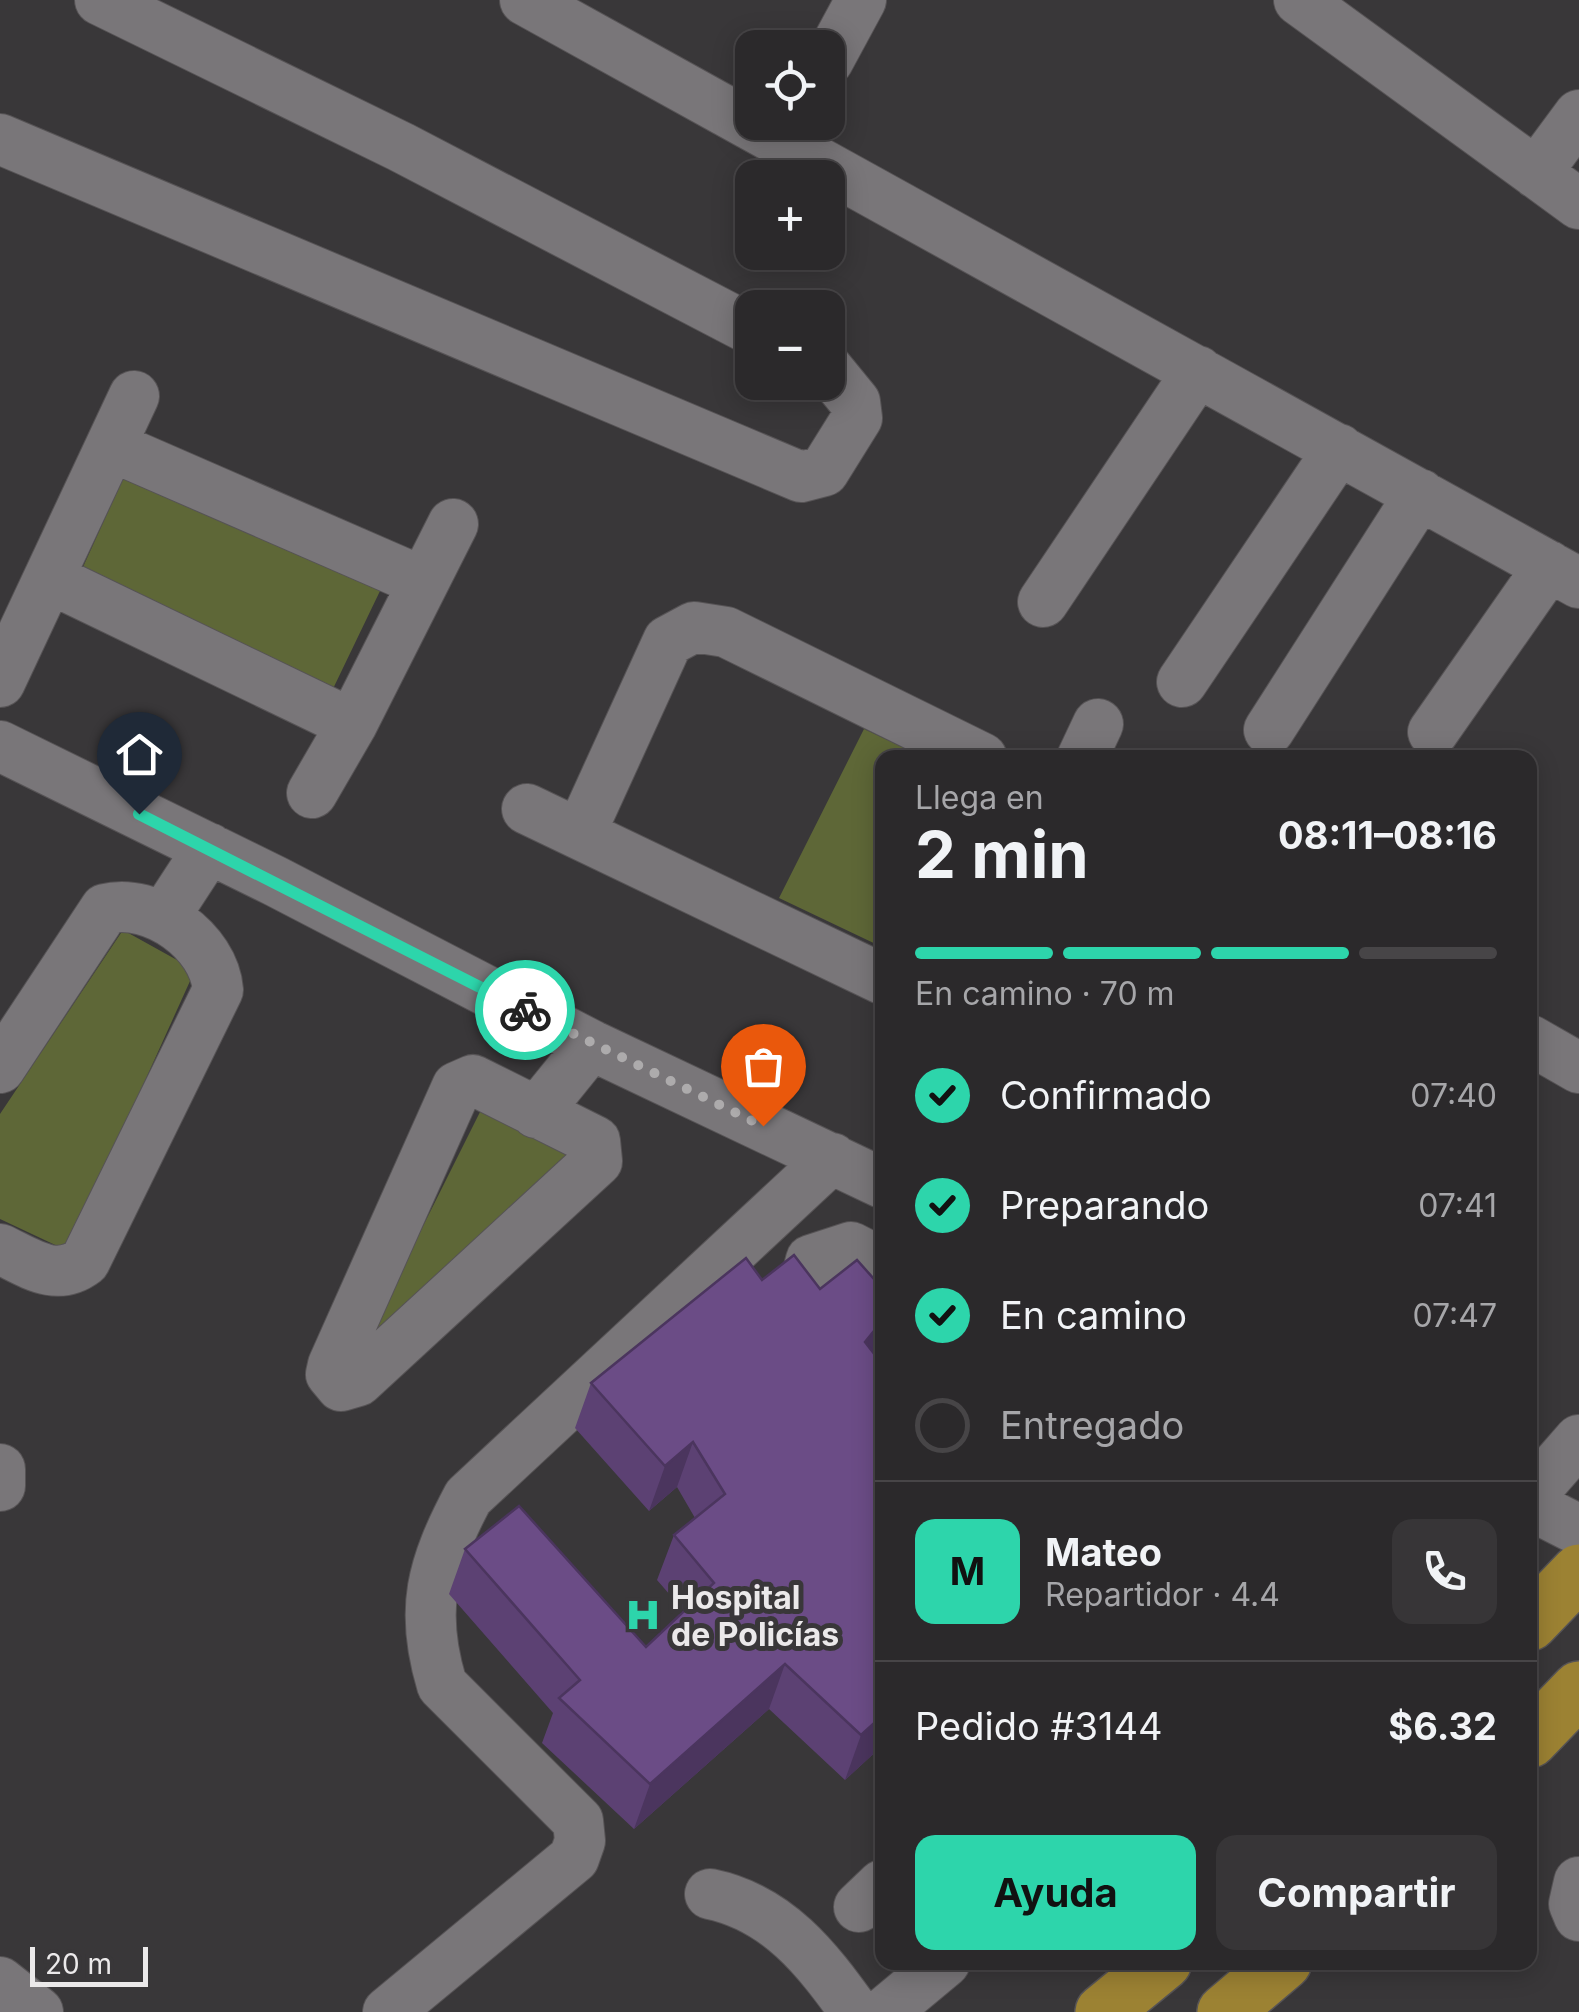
<!DOCTYPE html>
<html lang="es">
<meta charset="utf-8">
<style>
:root{--surface:#2b292b;--page:#373537;--text:#f1f3f6;--muted:#a6a6a9;--line:#474547;--accent:#2dd5ab}
body{margin:0;font-family:Inter,sans-serif;background:var(--page);color:var(--text);height:100vh;display:flex;flex-direction:column;font-size:38px;white-space:nowrap}
*{box-sizing:border-box;margin:0}
p{font-size:32px;color:var(--muted)}
.icon{flex:none;width:55px;height:55px;fill:none;stroke:currentColor;stroke-width:2;stroke-linecap:round;stroke-linejoin:round}
.map{position:relative;flex:1;overflow:hidden}
.panel{position:absolute;left:875px;top:750px;width:662px;height:1220px;display:flex;flex-direction:column;background:var(--surface);border-radius:20px;box-shadow:0 5px 25px #0003,0 0 0 2px var(--line)}
.panel>*{flex:none}
.tools{position:absolute;left:735px;top:30px;display:grid;gap:20px}
.tools a{display:grid;place-items:center;width:110px;height:110px;border-radius:20px;background:var(--surface);box-shadow:0 5px 25px #0003,0 0 0 2px var(--line);font-size:50px}
.scale{position:absolute;left:30px;bottom:25px;width:118px;box-sizing:border-box;padding-left:10px;border:5px solid #ebe9ea;border-top:0;font-size:28px;line-height:35px;white-space:nowrap;color:#ebe9ea;-webkit-text-stroke:8px #393739;paint-order:stroke}
.pin{position:absolute;display:grid;place-items:center;width:85px;height:85px;color:#fff;margin:-102px -42px;border-radius:50% 50% 50% 0;rotate:-45deg;box-shadow:0 0 10px #0007}
.pin .icon{rotate:45deg}
.courier{position:absolute;display:grid;place-items:center;width:100px;height:100px;margin:-50px;border:8px solid #2dd5ab;border-radius:50%;background:#fff;color:#222;box-shadow:0 2px 12px #0007}
.overview em{font-style:normal;font-weight:700}
.overview div{display:flex;flex-direction:column-reverse}
.overview{display:flex;align-items:center;justify-content:space-between;height:170px;padding:0 40px}
h1{font-size:65px;font-weight:700;line-height:75px}
.bar{display:grid;grid-template-columns:repeat(4,1fr);gap:15px 10px;align-content:center;height:120px;padding:0 40px}
.bar i{height:12px;border-radius:8px;background:var(--line)}
.bar .selected{background:var(--accent)}
.bar p{grid-column:span 4}
.line{display:flex;align-items:center;gap:25px;padding:0 40px;border-top:2px solid var(--line)}
.line div{flex:1}
.round{display:grid;place-items:center;flex:none;width:105px;height:105px;border-radius:20px;background:var(--page)}
ol{padding:0 40px;list-style:none}
li{display:flex;align-items:center;gap:30px;height:110px}
li p{margin-inline-start:auto}
li .icon{padding:10px;border-radius:50%;background:var(--accent);color:#111;stroke-width:4}
li:last-child{color:var(--muted)}
li i{width:55px;height:55px;border:5px solid var(--line);border-radius:50%}
.primary-button{display:flex;gap:20px;margin-top:auto;padding:20px 40px}
.primary-button a{flex:1;height:115px;border-radius:20px;background:var(--accent);color:#111;font-size:40px;font-weight:700;line-height:115px;text-align:center}
.primary-button a+a{background:var(--page);color:var(--text)}
.map>svg:first-child{display:block}
.green{fill:#5e6737}
.lines{fill:none;stroke-linecap:round;stroke-linejoin:round}
.minor-casing{stroke:#565355;stroke-width:52}
.major-casing{stroke:#565355;stroke-width:58}
.minor{stroke:#797679;stroke-width:50}
.major{stroke:#9c8233;stroke-width:55}
.wall{fill:#5c4173}
.shaded-wall{fill:#4b355e}
.building{fill:#6b4c86;stroke:#4b355e;stroke-width:2.5}
.done{stroke:#adabac;stroke-width:10;stroke-dasharray:0 18}
.route{stroke:#2dd5ab;stroke-width:12}
.labels{text-anchor:middle;dominant-baseline:central;stroke-width:10;stroke-linejoin:round;paint-order:stroke}
.poi-label{font-size:32px;font-weight:bold;fill:#ebe9ea;stroke:#393739;text-anchor:start}
</style>
<div class="map">
<svg width="1579" height="2012" viewBox="0 0 1579 2012">
<rect width="100%" height="100%" fill="#393739"/>
<path class="green" d="M125,474L380,591L330,695L83,567Z
M864,729L924,757L882,758V947L779,898Z
M123,930L195,970L68,1251L0,1219V1114Z
M484,1104L572,1158L356,1360Z"/>
<g class="lines">
<defs>
<path id="minor" d="M100,0L401,147L752,330
M525,0L1579,583
M1299,0L1579,204
M828,61L861,0
M0,139L801,477L824,471L857,418L855,402L828,369
M1536,173L1579,115
M113,447L423,582
M51,579L352,724
M1043,602L1198,371
M0,682L134,396
M1182,682L1339,449
M1269,730L1420,494
M1433,732L1549,566
M0,746L275,881L591,1045L882,1183
M1082,758L1098,724
M312,793L352,724L453,524
M527,809L882,979
M580,834L668,641L694,627L726,632L982,758
M164,917L209,848
M1530,1040L1579,1068
M0,1068L105,909C153,897 214,941 218,990L85,1261C56,1283 30,1263 0,1249
M473,1080L595,1141L597,1161L358,1381L341,1386L331,1374L333,1365L457,1087Z
M536,1113L591,1045
M819,1322L802,1295L811,1260L851,1247L882,1263
M0,1469V1486
M1530,1496L1579,1440
M1530,1505L1579,1530
M1579,1882L1574,1904L1579,1916
M710,1894C778,1908 817,1959 855,2012
M859,1907L882,1885
M0,1982L38,2012
M388,2012L574,1858L580,1841L578,1821L442,1685C419,1609 432,1565 468,1497L832,1158
M885,2012L945,1962"/>
<path id="major" d="M1530,1623L1579,1572
M1530,1740L1579,1689
M1103,2012L1164,1962
M1225,2012L1284,1962"/>
</defs>
<use href="#minor" class="minor-casing"/>
<use href="#major" class="major-casing"/>
<use href="#minor" class="minor"/>
<use href="#major" class="major"/>
</g>
<path class="wall" d="M762,1280L820,1289L881,1349L876,1356L882,1746L845,1780L769,1709L634,1829L542,1743L553,1713L449,1594L465,1549L646,1647L684,1611L657,1580L674,1535L695,1518L677,1487L649,1511L575,1428L591,1383Z"/>
<path class="shaded-wall" d="M882,1321L881,1349L848,1387L865,1342Z
M693,1442L677,1487L649,1511L665,1466Z
M785,1664L769,1709L634,1829L650,1784Z
M882,1716V1746L845,1780L861,1735Z"/>
<path class="building" d="M794,1255L820,1289L857,1260L882,1288V1321L865,1342L882,1364V1716L861,1735L785,1664L650,1784L559,1698L580,1680L465,1549L519,1506L646,1647L714,1583L674,1535L725,1494L693,1442L665,1466L591,1383L746,1258L762,1280Z"/>
<g class="lines">
<path class="done" d="M525,1010L763,1126"/>
<path class="route" d="M139,814L525,1010"/>
</g>
<defs>
<symbol id="hospital-bare" viewBox="-9 -9 18 18"><path d="M-5-5h3v3.5h4V-5h3V5h-3V1.5h-4V5h-3Z" fill="#2dd5ab" stroke="#393739" stroke-width="2.5" paint-order="stroke"/></symbol>
</defs>
<g fill-rule="evenodd">
<use href="#hospital-bare" x="618" y="1590" width="50" height="50"/>
</g>
<g class="labels">
<g class="poi-label">
<text x="671" y="1597">Hospital<tspan x="671" dy="37">de Policías</tspan></text>
</g>
</g>
</svg>
<div class="tools">
<a><svg class="icon" aria-label="locate" viewBox="0 0 24 24"><circle cx="12" cy="12" r="6"/><path d="M12 2v4M12 18v4M2 12h4M18 12h4"/></svg></a>
<a>+</a>
<a>−</a>
</div>
<div class="scale">20 m</div>
<div class="pin" style="left:763px;top:1126px;background:#ea580c"><svg class="icon" aria-label="bag" viewBox="0 0 24 24"><path d="M5 8h14l-1 12H6zM9 8a3 3 0 0 1 6 0"/></svg></div>
<div class="pin" style="left:139px;top:814px;background:#1f2937"><svg class="icon" aria-label="home" viewBox="0 0 24 24"><path d="M3 11l9-7 9 7M6 9v11h12V9"/></svg></div>
<div class="courier" style="left:525px;top:1010px"><svg class="icon" aria-label="bike" viewBox="0 0 24 24"><circle cx="6" cy="16" r="4"/><circle cx="18" cy="16" r="4"/><path d="M6 16l4-8h5l3 8M10 8l3 8H6M13 5h3"/></svg></div>
<section class="panel">
<div class="overview"><div><h1>2 min</h1><p>Llega en</p></div><em>08:11–08:16</em></div>
<div class="bar"><i class="selected"></i><i class="selected"></i><i class="selected"></i><i></i><p>En camino · 70 m</p></div>
<ol>
<li><svg class="icon" aria-label="check" viewBox="0 0 24 24"><path d="M5 12l5 5 9-10"/></svg>Confirmado<p>07:40</p></li>
<li><svg class="icon" aria-label="check" viewBox="0 0 24 24"><path d="M5 12l5 5 9-10"/></svg>Preparando<p>07:41</p></li>
<li><svg class="icon" aria-label="check" viewBox="0 0 24 24"><path d="M5 12l5 5 9-10"/></svg>En camino<p>07:47</p></li>
<li><i></i>Entregado</li>
</ol>
<div class="line" style="height:180px"><b class="round" style="background:var(--accent);color:#111">M</b><div><b>Mateo</b><p>Repartidor · 4.4</p></div><a class="round"><svg class="icon" aria-label="phone" viewBox="0 0 24 24"><path d="M5 4h4l2 5-3 2q2 4 5 5l2-3 5 2v4C11 20 4 13 5 4z"/></svg></a></div>
<div class="line" style="height:130px"><div>Pedido #3144</div><b>$6.32</b></div>
<div class="primary-button"><a>Ayuda</a><a>Compartir</a></div>
</section>
</div>
